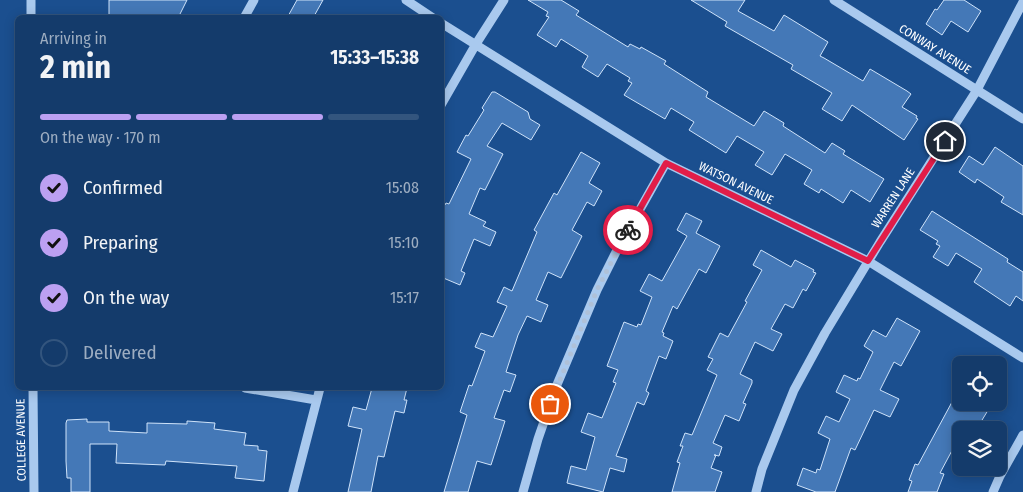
<!DOCTYPE html>
<meta charset="utf-8">
<style>
:root{--surface:#143b6b;--page:#214673;--text:#f1f3f6;--muted:#9dadc1;--line:#33557e;--accent:#bca0f2}
body{margin:0;font-family:"Fira Sans Condensed",sans-serif;background:var(--page);color:var(--text);height:100vh;display:flex;flex-direction:column;font-size:19px;white-space:nowrap}
*{box-sizing:border-box;margin:0}
p{font-size:16px;color:var(--muted)}
.icon{flex:none;width:28px;height:28px;fill:none;stroke:currentColor;stroke-width:2;stroke-linecap:round;stroke-linejoin:round}
.map{position:relative;flex:1;overflow:hidden}
.sheet{position:absolute;left:15px;top:15px;width:429px;height:375px;display:flex;flex-direction:column;background:var(--surface);border-radius:8px;box-shadow:0 2px 12px #0003,0 0 0 1px var(--line)}
.sheet>*{flex:none}
.tools{position:absolute;left:952px;top:356px;display:grid;gap:10px}
.tools a{display:grid;place-items:center;width:55px;height:55px;border-radius:8px;background:var(--surface);box-shadow:0 2px 12px #0003,0 0 0 1px var(--line);font-size:25px}
.pin{position:absolute;display:grid;place-items:center;width:42px;height:42px;color:#fff;margin:-21px;border:2px solid #fff;border-radius:50%;box-shadow:0 1px 5px #0007}
.courier{position:absolute;display:grid;place-items:center;width:50px;height:50px;margin:-25px;border:4px solid #e11d48;border-radius:50%;background:#fff;color:#222;box-shadow:0 1px 6px #0007}
.head em{font-style:normal;font-weight:700}
.head div{display:flex;flex-direction:column-reverse}
.head{display:flex;align-items:center;justify-content:space-between;height:85px;padding:0 25px}
h1{font-size:32px;font-weight:700;line-height:38px}
.bar{display:grid;grid-template-columns:repeat(4,1fr);gap:8px 5px;align-content:center;height:60px;padding:0 25px}
.bar i{height:6px;border-radius:4px;background:var(--line)}
.bar .current{background:var(--accent)}
.bar p{grid-column:span 4}
ol{padding:0 25px;list-style:none}
li{display:flex;align-items:center;gap:15px;height:55px}
li p{margin-inline-start:auto}
li .icon{padding:5px;border-radius:50%;background:var(--accent);color:#111;stroke-width:4}
li:last-child{color:var(--muted)}
li i{width:28px;height:28px;border:2px solid var(--line);border-radius:50%}
.map>svg:first-child{display:block}
.building{fill:#4478b7;stroke:#cfe3fa}
.lines{fill:none;stroke-linecap:round;stroke-linejoin:round}
.minor{stroke:#a9c9ee;stroke-width:9}
.done{stroke:#afc1d8;stroke-width:5;stroke-dasharray:0 9}
.route{stroke:#e11d48;stroke-width:6}
.labels{text-anchor:middle;dominant-baseline:central;stroke-width:4.5;stroke-linejoin:round;paint-order:stroke}
.street-label{font-size:12px;fill:#fff;stroke:#1b4f8f}
</style>
<div class="map">
<svg width="1023" height="492" viewBox="0 0 1023 492">
<rect width="100%" height="100%" fill="#1b4f8f"/>
<path class="building" d="M109,0H187L178,18L109,15Z
M297,0H323L313,18H287Z
M528,0H561L579,11L576,15L628,47L630,44L640,49L641,47L666,61L664,64L708,92L706,97L754,126L764,111L784,123L783,126L825,153L832,143L845,151L843,154L884,179L870,202L851,190L843,203L821,189L819,193L804,184L812,170L785,154L772,175L755,165L764,152L737,136L726,153L689,130L694,122L671,108L665,119L624,95L632,83L628,81L630,78L607,64L598,77L582,67L588,56L561,39L556,47L537,35L549,17L546,16L548,12Z
M691,0H745L738,11L774,31L784,15L828,42L820,56L824,58L863,81L870,69L907,91L911,94L902,107L917,116L916,118L918,119L904,140L852,105L842,121L822,109L832,93L791,69L793,65L725,26L727,22Z
M944,0H964L981,11L968,32L951,21L942,35L926,24L935,9L937,10Z
M492,92H495L528,112L530,119L540,125L531,140L502,123L487,146L503,154L485,190L480,188L469,214L486,222L483,226L496,232L490,246L474,239L461,271L465,273L460,285L441,277V204L445,205L446,203L449,204L471,159L457,152L466,135L468,136L484,110L482,108Z
M995,147L1023,166V215L1001,202L1004,197L977,179L975,183L959,172L969,156L983,165Z
M581,152L600,163L589,183L602,191L594,206L587,202L572,230L582,236L561,278L548,272L536,300L548,305L541,322L527,316L518,335L506,372L516,375L510,392L504,390L494,418L505,421L491,465L477,461L468,492H444L467,415L460,412L469,385L472,386L485,351L475,347L481,333L493,337L507,306L497,302L504,287L512,291L537,232L534,230L554,193L557,195Z
M932,211L1008,259L1007,262L1023,272V301L1016,296L1010,306L974,282L982,269L956,253L948,266L933,257L940,246L936,244L938,241L920,230Z
M686,213L702,221L696,233L720,246L706,273L699,269L677,309L673,306L662,332L664,333L663,336L673,341L666,359L659,356L646,391L649,393L644,405L637,402L616,456L627,459L624,472L610,468L603,492L567,483L571,466L586,470L595,437L581,432L588,413L602,418L616,383L613,382L618,370L607,366L624,322L637,327L638,324L641,325L652,297L640,291L649,274L662,281L687,236L677,230Z
M761,250L791,267L795,260L814,270L813,272L816,273L806,291L803,289L793,308L785,304L771,329L782,334L773,351L755,342L740,374L752,380V383L743,403L746,404L739,421L725,415L713,443L722,447L719,456L714,455H716L711,468L722,472L715,492H672L680,463L677,462L683,446H680L685,433L692,435L717,375L707,370L713,359L708,357L720,333L728,337L747,302L745,301L762,270L753,265Z
M897,318L920,331L901,366L894,362L880,390L899,399L890,417L874,410L855,450L851,448L835,492H816L797,485L803,468L816,473L817,469L820,470L830,439L818,433L826,416L839,422L850,399L836,392L844,375L857,381L858,378L860,379L873,352L864,346L873,330L886,337Z
M372,388H407L404,400H407L404,413L395,411L384,457L378,456L371,492H348L362,429L348,426L353,407L366,410Z
M952,402H993L976,430H961V446L956,443L940,473L944,474L937,492H908L912,481L909,480L915,464L918,465Z
M87,419V422H109V431L147,433V423L187,424V421L215,423L214,429L246,433L244,445L258,446V450L267,451L264,481L235,478L237,466L166,461L165,465L116,463L117,444H90V492H71V478H67L66,461V423L67,420Z"/>
<g class="lines">
<path class="minor" d="M31,0V18
M406,0L433,18
M834,0L1023,119
M244,18L254,0
M441,23L666,163L868,261L1023,358
M441,105L476,44L504,0
M33,388L34,492
M245,388L316,400
M293,492L320,388
M523,492L538,439L556,387L597,290L616,252L666,163
M756,492L762,469L794,390L825,333L880,242L977,90L1023,2
M993,492L1000,476L1023,435"/>
</g>
<g class="lines">
<path class="done" d="M550,404L597,290L628,230"/>
<path class="route" d="M628,230L666,163L868,261L945,141"/>
</g>
<g class="labels">
<g class="street-label">
<text transform="translate(935 49) rotate(32)">CONWAY AVENUE</text>
<text transform="translate(736 183) rotate(26)">WATSON AVENUE</text>
<text transform="translate(893 198) rotate(-57)">WARREN LANE</text>
<text transform="translate(21 440) rotate(-91)">COLLEGE AVENUE</text>
</g>
</g>
</svg>
<div class="tools">
<a><svg class="icon" aria-label="locate" viewBox="0 0 24 24"><circle cx="12" cy="12" r="6"/><path d="M12 2v4M12 18v4M2 12h4M18 12h4"/></svg></a>
<a><svg class="icon" aria-label="layers" viewBox="0 0 24 24"><path d="M12 4l9 5-9 5-9-5zM3 14l9 5 9-5"/></svg></a>
</div>
<div class="pin" style="left:550px;top:404px;background:#ea580c"><svg class="icon" aria-label="bag" viewBox="0 0 24 24"><path d="M5 8h14l-1 12H6zM9 8a3 3 0 0 1 6 0"/></svg></div>
<div class="pin" style="left:945px;top:141px;background:#1f2937"><svg class="icon" aria-label="home" viewBox="0 0 24 24"><path d="M3 11l9-7 9 7M6 9v11h12V9"/></svg></div>
<div class="courier" style="left:628px;top:230px"><svg class="icon" aria-label="bike" viewBox="0 0 24 24"><circle cx="6" cy="16" r="4"/><circle cx="18" cy="16" r="4"/><path d="M6 16l4-8h5l3 8M10 8l3 8H6M13 5h3"/></svg></div>
<section class="sheet">
<div class="head"><div><h1>2 min</h1><p>Arriving in</p></div><em>15:33–15:38</em></div>
<div class="bar"><i class="current"></i><i class="current"></i><i class="current"></i><i></i><p>On the way · 170 m</p></div>
<ol>
<li><svg class="icon" aria-label="check" viewBox="0 0 24 24"><path d="M5 12l5 5 9-10"/></svg>Confirmed<p>15:08</p></li>
<li><svg class="icon" aria-label="check" viewBox="0 0 24 24"><path d="M5 12l5 5 9-10"/></svg>Preparing<p>15:10</p></li>
<li><svg class="icon" aria-label="check" viewBox="0 0 24 24"><path d="M5 12l5 5 9-10"/></svg>On the way<p>15:17</p></li>
<li><i></i>Delivered</li>
</ol>
</section>
</div>
